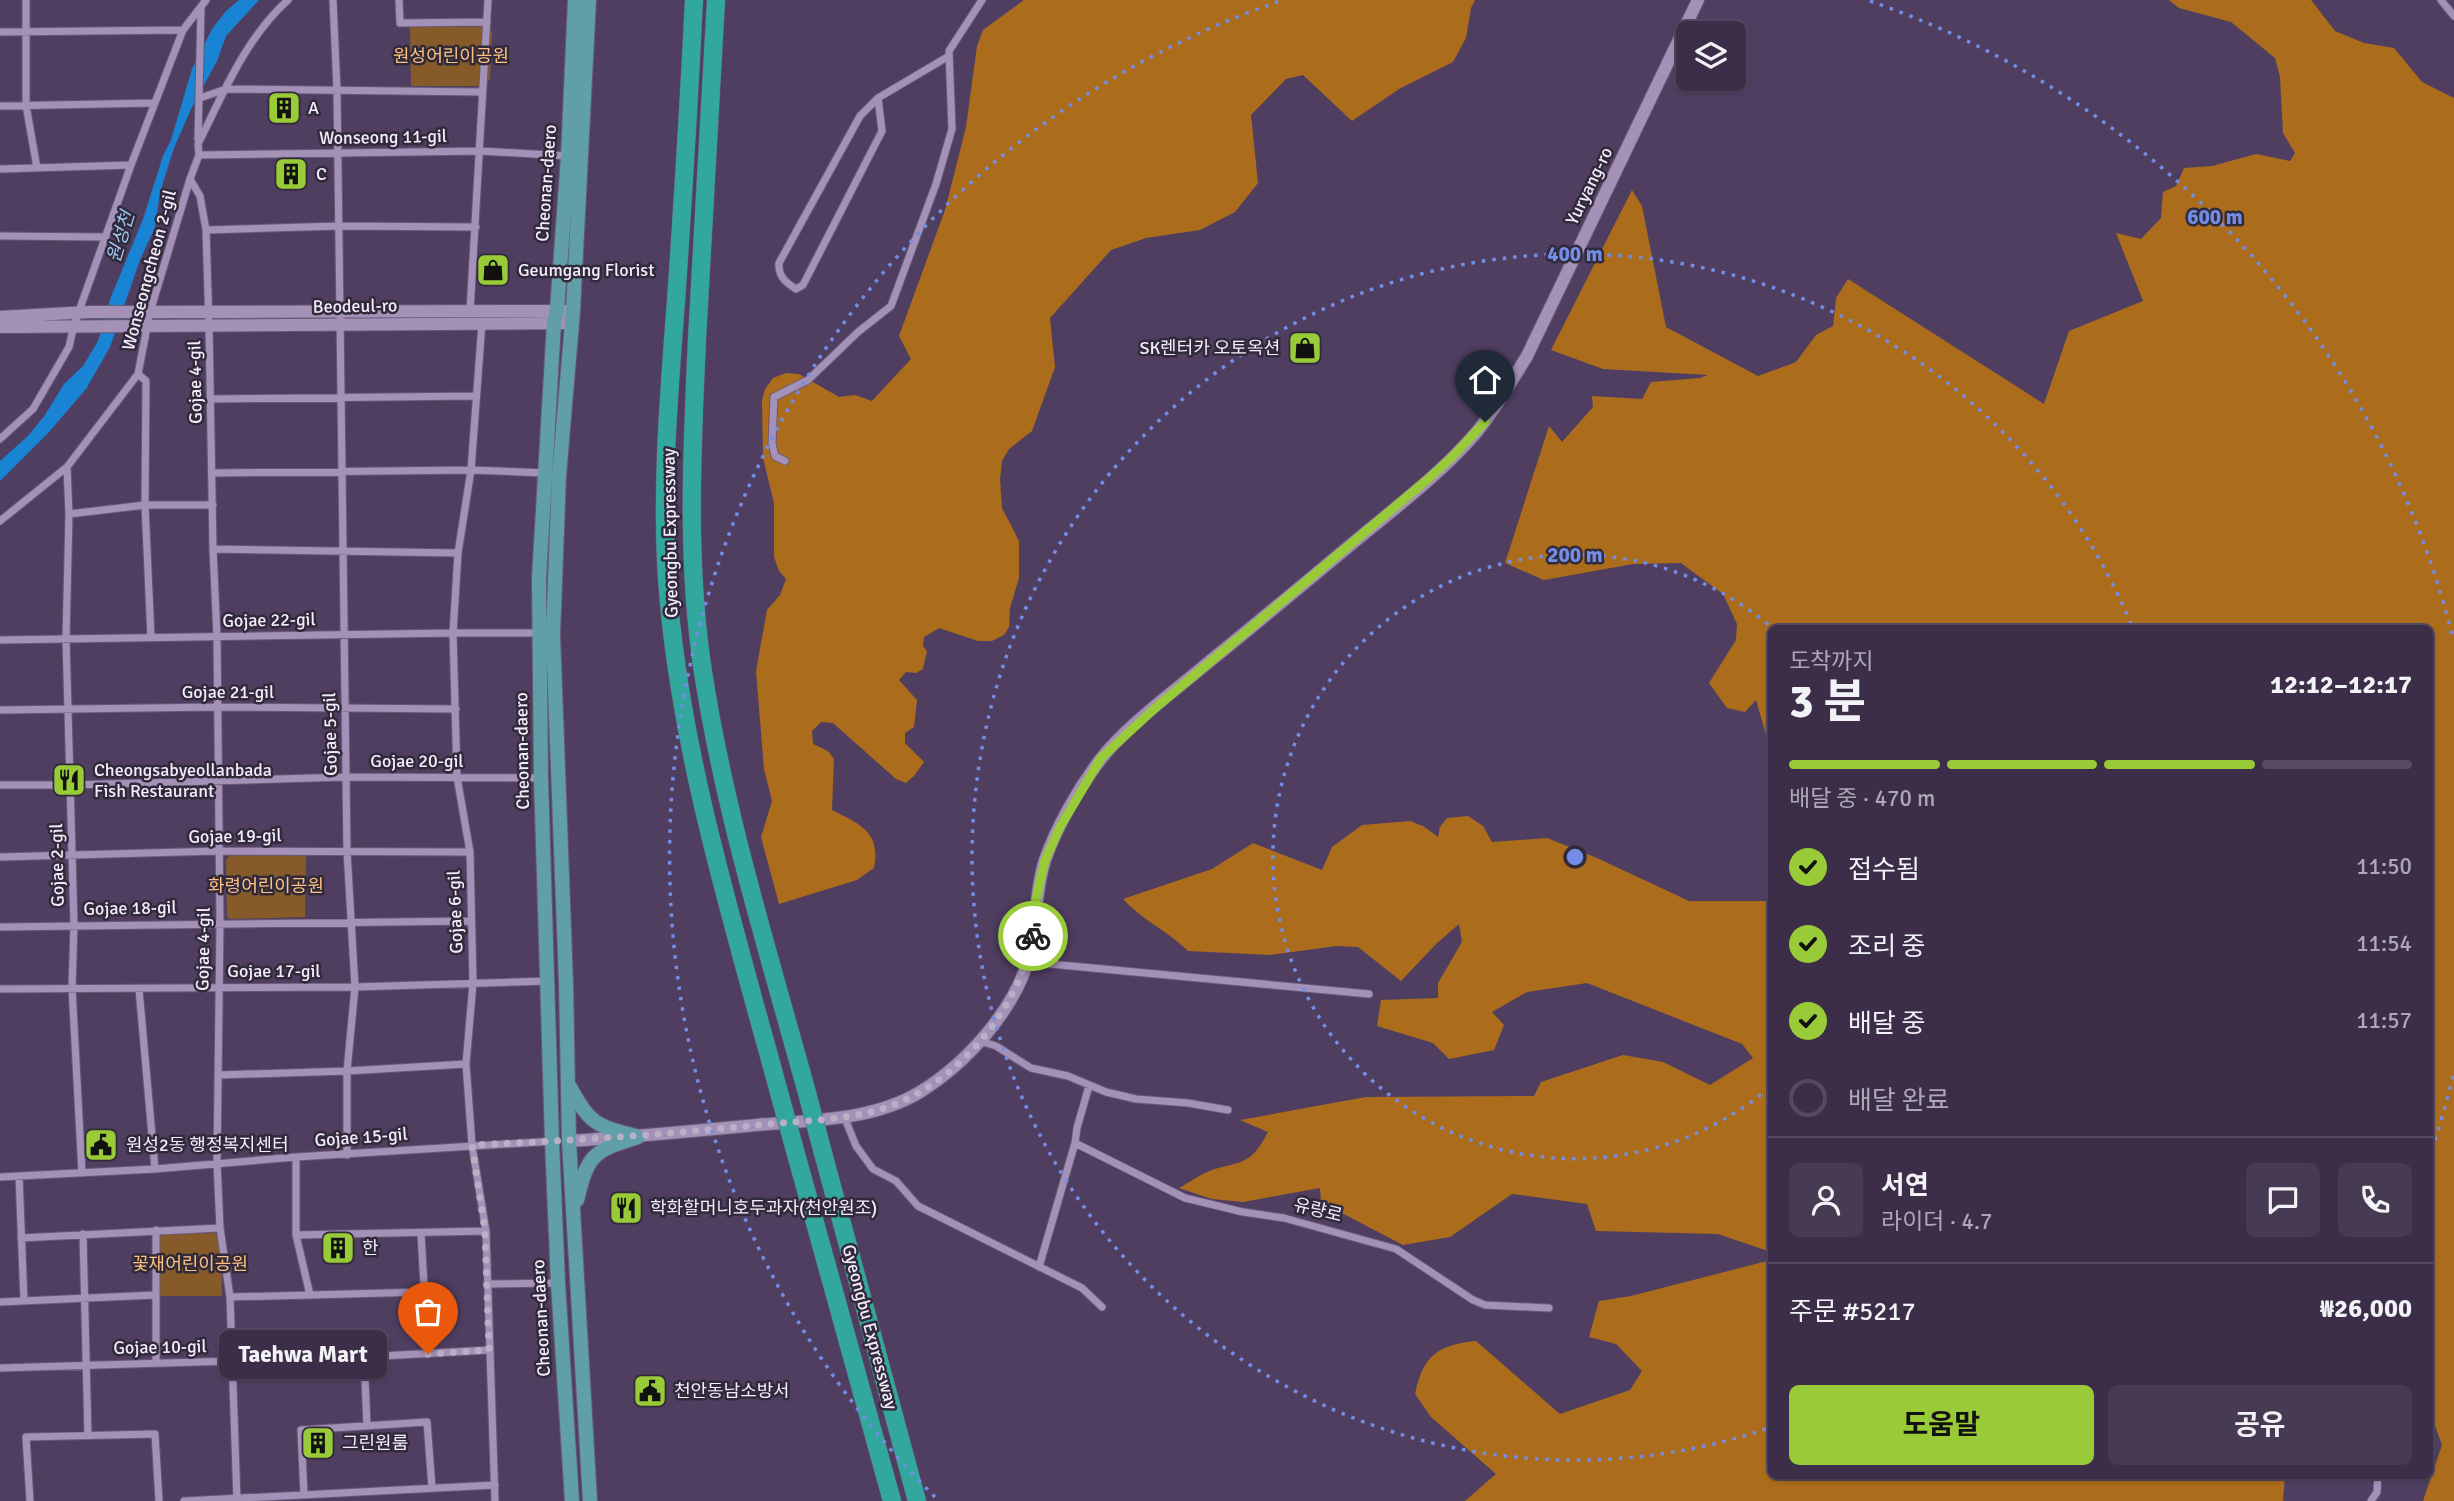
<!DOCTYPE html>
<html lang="ko">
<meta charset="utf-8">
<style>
:root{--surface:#3c2e49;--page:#473a53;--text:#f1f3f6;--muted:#aca8b4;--line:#554a61;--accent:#98cb37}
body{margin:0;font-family:Signika,"Noto Sans KR",sans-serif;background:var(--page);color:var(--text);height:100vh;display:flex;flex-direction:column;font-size:26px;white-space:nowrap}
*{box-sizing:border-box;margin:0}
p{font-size:23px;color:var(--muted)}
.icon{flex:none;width:38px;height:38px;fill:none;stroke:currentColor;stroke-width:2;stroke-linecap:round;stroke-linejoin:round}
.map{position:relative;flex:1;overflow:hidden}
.details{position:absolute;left:1768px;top:625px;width:665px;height:854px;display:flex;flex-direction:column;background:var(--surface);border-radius:10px;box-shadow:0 2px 5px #0004,0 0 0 2px var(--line)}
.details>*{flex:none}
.tools{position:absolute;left:1676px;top:21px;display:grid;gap:14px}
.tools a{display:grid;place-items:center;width:70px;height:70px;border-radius:10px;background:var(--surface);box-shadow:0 2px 5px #0004,0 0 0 2px var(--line);font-size:35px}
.pin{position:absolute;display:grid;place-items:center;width:60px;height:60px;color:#fff;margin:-72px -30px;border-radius:50% 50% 50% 0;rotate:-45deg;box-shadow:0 0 7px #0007}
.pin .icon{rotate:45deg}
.courier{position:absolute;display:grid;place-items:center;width:70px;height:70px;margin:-35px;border:5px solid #98cb37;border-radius:50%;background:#fff;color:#222;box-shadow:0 2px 9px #0007}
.bubble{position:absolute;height:49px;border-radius:10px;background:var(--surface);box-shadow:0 2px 5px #0004,0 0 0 2px var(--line);font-size:23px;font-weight:700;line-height:49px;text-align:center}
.headline em{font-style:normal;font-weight:700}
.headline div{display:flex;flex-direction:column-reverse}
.headline{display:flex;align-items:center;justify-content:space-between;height:119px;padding:0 21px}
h1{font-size:46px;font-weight:700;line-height:52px}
.bar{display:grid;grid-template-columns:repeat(4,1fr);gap:10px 7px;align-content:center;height:84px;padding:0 21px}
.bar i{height:9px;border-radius:5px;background:var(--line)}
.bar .active{background:var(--accent)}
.bar p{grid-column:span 4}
.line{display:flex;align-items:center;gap:18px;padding:0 21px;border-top:2px solid var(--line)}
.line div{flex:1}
.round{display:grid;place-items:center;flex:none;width:74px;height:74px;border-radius:10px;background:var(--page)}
ol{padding:0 21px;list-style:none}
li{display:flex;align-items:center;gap:21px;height:77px}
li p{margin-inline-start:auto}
li .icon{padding:7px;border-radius:50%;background:var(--accent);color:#111;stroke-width:4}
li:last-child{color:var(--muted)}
li i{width:38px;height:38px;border:4px solid var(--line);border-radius:50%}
.button{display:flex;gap:14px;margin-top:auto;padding:14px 21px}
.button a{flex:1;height:80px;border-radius:10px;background:var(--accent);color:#111;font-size:28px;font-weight:700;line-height:80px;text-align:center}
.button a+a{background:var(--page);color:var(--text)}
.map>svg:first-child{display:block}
.green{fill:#865b29}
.forest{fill:#ab6d1c}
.water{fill:#1984d3}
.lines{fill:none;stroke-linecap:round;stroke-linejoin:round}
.minor-casing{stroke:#675975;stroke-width:9}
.tertiary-casing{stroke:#675975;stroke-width:14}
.primary-casing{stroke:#675975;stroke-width:16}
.motorway-casing{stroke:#675975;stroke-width:19}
.minor{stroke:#a491b8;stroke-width:7}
.tertiary{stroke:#a491b8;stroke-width:12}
.primary{stroke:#609ea8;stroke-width:14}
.motorway{stroke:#32a79e;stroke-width:18}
.motorway-bridge-casing{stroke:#675975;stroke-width:19;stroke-linecap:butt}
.motorway-bridge{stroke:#32a79e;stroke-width:18}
.done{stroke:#bbafc6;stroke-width:7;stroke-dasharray:0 12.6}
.route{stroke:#98cb37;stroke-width:9}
.ring{fill:none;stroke:#738de7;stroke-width:3.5;stroke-dasharray:3.5 7}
.labels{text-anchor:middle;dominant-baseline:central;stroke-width:5;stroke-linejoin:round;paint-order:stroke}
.park-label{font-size:18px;fill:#fdc080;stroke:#312a3a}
.poi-label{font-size:18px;fill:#f4ecfd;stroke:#312a3a;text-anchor:start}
.street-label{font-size:18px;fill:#f4ecfd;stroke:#312a3a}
.water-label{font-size:19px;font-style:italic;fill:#9ec8f0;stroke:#312a3a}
.centre{fill:#738de7;stroke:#312a3a;stroke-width:3.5}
.ring-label{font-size:21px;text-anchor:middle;font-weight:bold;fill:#738de7;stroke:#312a3a;stroke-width:5;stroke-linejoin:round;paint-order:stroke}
</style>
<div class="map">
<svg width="2454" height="1501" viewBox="0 0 2454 1501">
<rect width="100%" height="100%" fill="#503e61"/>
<path class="green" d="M410,27H487L492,32L490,79L483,86H411Z
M306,854L305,917L231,919L227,917L226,860L230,855Z
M215,1233L221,1238L222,1296H158V1239L162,1234Z"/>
<path class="forest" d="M1024,0H1475L1471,8L1466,38L1453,62L1399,89L1352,121L1303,75L1286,79L1251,115L1258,183L1235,212L1200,230L1146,238L1111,250L1050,318L1055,367L1032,431L1009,449L1002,461L1000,479L1002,508L1019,541V578L1010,608L1009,627L1004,635L992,641H978L939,628L924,637L923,646L927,651L923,669L916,673L906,672L899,680L917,700L914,727L905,733V743L924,762L914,776L906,783L896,779L833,723L821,722L812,731L813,744L828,751L834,759L832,810C860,824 881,832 874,868L857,880L779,904L761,837L772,801L764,769L756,671L767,610L780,595L786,579L779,571L774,557V503L763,458L762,400L765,389L773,378L786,373L799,374L839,397L855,395L872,401L911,359L899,336L945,210L966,127L977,46L983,30Z
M2169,0H2311L2335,31L2364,43L2394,48L2422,82L2454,98V1501H2423L2442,1445L2429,1409V628H1771V752L1756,700L1745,712L1727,708L1709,683L1736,640L1737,624L1723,594L1681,563L1633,564L1544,580L1505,563L1549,426L1562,442L1593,407L1592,396L1642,399L1651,382L1700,378L1708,375L1603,369L1551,350L1632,190L1642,206L1666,327L1758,376L1796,362L1816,335L1833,326L1836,298L1848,279L2044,404L2069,331L2143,301L2116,233L2141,239L2161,218L2163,192L2176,186L2184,168L2212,166L2256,154L2290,161L2295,153L2283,133L2280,77L2275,58L2231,22L2179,8Z
M1468,816L1483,826L1492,842L1547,838L1597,858L1689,901H1771V1252L1718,1234L1596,1231L1587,1204L1512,1194L1450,1237L1403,1245L1321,1202L1320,1188L1243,1202L1212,1199L1179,1188C1190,1182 1202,1173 1215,1169C1246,1161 1252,1162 1268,1132L1240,1120L1366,1097L1534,1096L1541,1082L1623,1055L1663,1062L1710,1085L1753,1058L1742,1044L1587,983L1527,992L1492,1012L1504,1025L1494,1050L1449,1059L1433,1043L1377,1026L1381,1000L1438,998V983L1462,942L1459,924L1436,944L1401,981L1358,947L1336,946L1270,955L1188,951C1168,931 1142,920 1123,899L1212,869L1253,843L1322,870L1332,847L1362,825L1410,821L1423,826L1438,837L1440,827L1447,818Z
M1771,1260V1475H2285L2283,1501H1465L1496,1474L1431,1417L1415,1394C1423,1355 1438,1345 1476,1341L1560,1414L1630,1390L1642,1371L1616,1344L1589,1337L1599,1301L1631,1296Z"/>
<path class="water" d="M239,0H259L226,36L217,61L191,109L174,148L160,192L155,227L140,260L110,347L86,389L49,432L0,481V461L28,436L45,415L64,384L83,366L98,341L111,297L143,219L163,156L171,140L192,69L212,29L226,11Z"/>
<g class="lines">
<defs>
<path id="minor" d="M26,0V105L37,168
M333,0L337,90L347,851L355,987L347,1071V1155
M399,0L400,23L487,22
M2441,0L2454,16
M0,32L183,30
M200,98L226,89L482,92
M878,98L882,131L803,285L796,289C785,282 778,276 779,263L860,116L878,98L949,56
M0,106L155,103
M198,139L201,8
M199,155L481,151L568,156
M0,169L131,165
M190,179L200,196L206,230L209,325L213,549L217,637L220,923L217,1163L220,1228L230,1297L237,1501
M206,230L339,226L476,227
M0,236L106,237
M470,311L488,0
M482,323L471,470L458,553L453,633L457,777L470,852L473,983L466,1064L472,1145L486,1231L495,1501
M138,374L146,381L145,505L151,637
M211,399L476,396
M0,439L33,409L69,347L74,325L131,165L183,30L206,0
M785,461L775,456L772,443L774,397L808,380L858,332L891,306L936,184L952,129L949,51L982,0
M67,467L69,514L66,639L74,925L72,988L82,1173
M213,473L471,470L545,473
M69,514L145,505H213
M0,521L67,467L138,374L150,312L190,179L199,155L198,144C223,94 245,39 288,0
M213,549L458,553
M0,640L453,633H539
M0,710L217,707L456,709
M0,785H72L346,777L541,778
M0,857L219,851L470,852
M0,927L470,921
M1029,956L1050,964L1369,994
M0,989L355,987L548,981
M139,989L155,1169
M980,1041L996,1046L1031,1068L1068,1076L1106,1092L1136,1099L1188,1103L1228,1110
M219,1075L347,1071L466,1064
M1089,1086L1077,1128L1075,1143L1185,1198L1243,1212L1284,1218L1396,1249L1473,1300L1485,1305L1549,1308
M844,1116L856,1146L873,1169L896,1181L918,1206L1082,1288L1102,1307
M296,1157V1235L310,1295
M19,1176L24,1301
M0,1177L155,1169L296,1157L555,1141
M156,1230V1362
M83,1234L88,1436
M421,1234L428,1354
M296,1235L486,1231
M21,1238L220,1228
M1039,1267L1075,1143
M487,1284L558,1283
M230,1297L423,1292
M0,1302L155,1295
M364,1357L367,1426
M0,1368L364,1357L489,1350
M304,1495L301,1430L427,1422L432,1488
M30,1501L26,1437L155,1434L159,1501
M184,1501L495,1485
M2371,1501L2377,1492L2378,1475"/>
<path id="tertiary" d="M0,317L88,312L567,311
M0,327L571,323
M569,1141C632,1137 694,1131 757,1125C811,1120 872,1121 920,1092C967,1063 1017,1008 1030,953C1037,922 1035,890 1045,860C1057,826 1078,789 1100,760C1127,725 1176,690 1210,661C1262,619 1313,576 1365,533C1403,502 1443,471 1475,434C1495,410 1511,382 1527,356L1698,0"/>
<path id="primary" d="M589,0L573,311L559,476L553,635L566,983L569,1141L590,1501
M570,1087C590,1124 596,1126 636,1136
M577,1200C588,1154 593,1151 638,1137
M572,1501L558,1283L552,1141L541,778L539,578L554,323L557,310L568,156L575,0"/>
<path id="motorway" d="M694,0C689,100 683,200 676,301C669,393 661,487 667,579C679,752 735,929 780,1096
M716,0C709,113 703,226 697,339C692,449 686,562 703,672C725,815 769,954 807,1093
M823,1153L917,1501
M796,1154L892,1501"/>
</defs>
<use href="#minor" class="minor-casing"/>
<use href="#tertiary" class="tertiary-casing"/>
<use href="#primary" class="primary-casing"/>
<use href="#motorway" class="motorway-casing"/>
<use href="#minor" class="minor"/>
<use href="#tertiary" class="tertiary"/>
<use href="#primary" class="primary"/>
<use href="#motorway" class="motorway"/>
<defs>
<path id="motorway-bridge" d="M807,1093L823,1153
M780,1096L796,1154"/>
</defs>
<use href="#motorway-bridge" class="motorway-bridge-casing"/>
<use href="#motorway-bridge" class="motorway-bridge"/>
</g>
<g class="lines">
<path class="done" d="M428,1354L489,1350L485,1231L472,1145C571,1141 670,1134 768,1124C811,1120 858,1120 898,1103C963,1076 1020,1005 1033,936"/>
<path class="route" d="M1033,936L1036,899L1045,860L1060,827L1101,758L1154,709L1428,479L1451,458L1485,422"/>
</g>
<g class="ring">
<path d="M1769 1088A302 302 0 1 1 1771 627"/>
<path d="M1766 1429A603 603 0 1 1 2132 626"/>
<path d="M2453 1076A905 905 0 0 1 2431 1152M935 1497A905 905 0 0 1 1280 1M1870 1A905 905 0 0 1 2453 638"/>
</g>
<defs>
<symbol id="building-square" viewBox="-11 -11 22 22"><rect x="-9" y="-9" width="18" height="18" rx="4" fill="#98cb37" stroke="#312a3a"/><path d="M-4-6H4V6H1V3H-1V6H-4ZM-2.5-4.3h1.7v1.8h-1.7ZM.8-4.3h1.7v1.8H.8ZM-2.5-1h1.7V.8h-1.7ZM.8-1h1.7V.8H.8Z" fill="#111"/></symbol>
<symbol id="shop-square" viewBox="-11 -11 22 22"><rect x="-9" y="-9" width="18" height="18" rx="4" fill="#98cb37" stroke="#312a3a"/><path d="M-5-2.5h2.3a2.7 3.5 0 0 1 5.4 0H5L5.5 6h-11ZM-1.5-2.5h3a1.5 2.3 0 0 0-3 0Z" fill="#111"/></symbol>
<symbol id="restaurant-square" viewBox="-11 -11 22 22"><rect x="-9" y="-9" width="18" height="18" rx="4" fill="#98cb37" stroke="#312a3a"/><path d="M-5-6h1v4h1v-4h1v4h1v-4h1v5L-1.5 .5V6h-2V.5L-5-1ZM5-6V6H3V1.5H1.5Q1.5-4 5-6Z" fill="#111"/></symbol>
<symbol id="civic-square" viewBox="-11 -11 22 22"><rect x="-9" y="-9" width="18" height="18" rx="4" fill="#98cb37" stroke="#312a3a"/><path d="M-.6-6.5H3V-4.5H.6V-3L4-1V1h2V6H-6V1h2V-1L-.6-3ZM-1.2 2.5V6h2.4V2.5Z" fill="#111"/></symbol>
</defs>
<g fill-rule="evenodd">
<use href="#building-square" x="265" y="89" width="38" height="38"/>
<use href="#building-square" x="272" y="155" width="38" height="38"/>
<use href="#shop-square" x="474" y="251" width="38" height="38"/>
<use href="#shop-square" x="1286" y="329" width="38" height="38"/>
<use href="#restaurant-square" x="50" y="761" width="38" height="38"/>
<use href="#civic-square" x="82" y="1126" width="38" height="38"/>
<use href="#restaurant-square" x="607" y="1189" width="38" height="38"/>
<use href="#building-square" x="319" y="1229" width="38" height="38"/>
<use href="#civic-square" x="631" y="1372" width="38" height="38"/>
<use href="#building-square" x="299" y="1424" width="38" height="38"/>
</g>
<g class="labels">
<g class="park-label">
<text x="451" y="56">원성어린이공원</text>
<text x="266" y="886">화령어린이공원</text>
<text x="190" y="1264">꽃재어린이공원</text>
</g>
<g class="poi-label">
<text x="308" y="108">A</text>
<text x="316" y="174">C</text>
<text x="518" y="270">Geumgang Florist</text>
<text x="1280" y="348" text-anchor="end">SK렌터카 오토옥션</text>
<text x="94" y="770">Cheongsabyeollanbada<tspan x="94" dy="21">Fish Restaurant</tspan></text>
<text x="126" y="1145">원성2동 행정복지센터</text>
<text x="650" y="1208">학화할머니호두과자(천안원조)</text>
<text x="362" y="1248">한</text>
<text x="674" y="1391">천안동남소방서</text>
<text x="342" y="1443">그린원룸</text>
</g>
<g class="street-label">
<text transform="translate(383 137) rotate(-1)">Wonseong 11-gil</text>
<text transform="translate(546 183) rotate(-86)">Cheonan-daero</text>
<text transform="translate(1589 186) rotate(-64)">Yuryang-ro</text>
<text transform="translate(149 270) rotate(-75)">Wonseongcheon 2-gil</text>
<text transform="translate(355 306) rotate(-1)">Beodeul-ro</text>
<text transform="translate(195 382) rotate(-91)">Gojae 4-gil</text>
<text transform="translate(670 533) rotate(-91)">Gyeongbu Expressway</text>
<text transform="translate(269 620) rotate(-1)">Gojae 22-gil</text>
<text x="228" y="692">Gojae 21-gil</text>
<text transform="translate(330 734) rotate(-91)">Gojae 5-gil</text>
<text transform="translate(522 751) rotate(-91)">Cheonan-daero</text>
<text x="417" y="761">Gojae 20-gil</text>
<text transform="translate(235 836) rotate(-1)">Gojae 19-gil</text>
<text transform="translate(57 865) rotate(-91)">Gojae 2-gil</text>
<text transform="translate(130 908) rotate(-1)">Gojae 18-gil</text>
<text transform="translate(455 912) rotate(-92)">Gojae 6-gil</text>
<text transform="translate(203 949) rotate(-89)">Gojae 4-gil</text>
<text x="274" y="971">Gojae 17-gil</text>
<text transform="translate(361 1137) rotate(-4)">Gojae 15-gil</text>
<text transform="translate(1318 1210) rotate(14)">유량로</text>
<text transform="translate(541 1318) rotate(-93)">Cheonan-daero</text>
<text transform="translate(870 1327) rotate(75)">Gyeongbu Expressway</text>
<text transform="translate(160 1347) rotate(-1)">Gojae 10-gil</text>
</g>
<g class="water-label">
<text transform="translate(121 237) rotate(-73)">원성천</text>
</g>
</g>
<circle cx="1575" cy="857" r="10" class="centre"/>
<g class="ring-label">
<text x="2215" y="224">600 m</text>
<text x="1575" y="261">400 m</text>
<text x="1575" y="562">200 m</text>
</g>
</svg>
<div class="tools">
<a><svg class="icon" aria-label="layers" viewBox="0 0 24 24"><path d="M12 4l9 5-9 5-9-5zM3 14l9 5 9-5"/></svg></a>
</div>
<div class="pin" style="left:428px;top:1354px;background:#ea580c"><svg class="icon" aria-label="bag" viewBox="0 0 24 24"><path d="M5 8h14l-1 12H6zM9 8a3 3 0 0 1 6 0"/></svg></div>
<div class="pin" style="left:1485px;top:422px;background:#1f2937"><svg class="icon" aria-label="home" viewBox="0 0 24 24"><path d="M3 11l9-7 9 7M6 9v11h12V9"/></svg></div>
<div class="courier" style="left:1033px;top:936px"><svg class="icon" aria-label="bike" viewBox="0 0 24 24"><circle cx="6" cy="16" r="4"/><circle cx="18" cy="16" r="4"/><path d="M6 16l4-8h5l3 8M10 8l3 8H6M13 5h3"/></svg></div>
<div class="bubble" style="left:219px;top:1330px;width:168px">Taehwa Mart</div>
<section class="details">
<div class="headline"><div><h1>3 분</h1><p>도착까지</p></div><em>12:12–12:17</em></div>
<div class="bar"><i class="active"></i><i class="active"></i><i class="active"></i><i></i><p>배달 중 · 470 m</p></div>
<ol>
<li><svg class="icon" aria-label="check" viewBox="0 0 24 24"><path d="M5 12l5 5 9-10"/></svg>접수됨<p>11:50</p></li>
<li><svg class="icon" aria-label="check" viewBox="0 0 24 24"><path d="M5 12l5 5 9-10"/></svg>조리 중<p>11:54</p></li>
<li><svg class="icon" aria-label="check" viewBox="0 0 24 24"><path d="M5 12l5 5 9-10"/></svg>배달 중<p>11:57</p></li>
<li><i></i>배달 완료</li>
</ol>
<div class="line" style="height:126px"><a class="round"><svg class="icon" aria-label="person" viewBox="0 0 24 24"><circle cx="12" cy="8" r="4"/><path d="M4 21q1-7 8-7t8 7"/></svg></a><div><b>서연</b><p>라이더 · 4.7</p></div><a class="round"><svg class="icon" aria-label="chat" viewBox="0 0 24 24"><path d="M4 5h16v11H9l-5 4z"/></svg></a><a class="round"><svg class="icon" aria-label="phone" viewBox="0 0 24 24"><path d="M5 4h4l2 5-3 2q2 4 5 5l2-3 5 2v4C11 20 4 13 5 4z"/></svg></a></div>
<div class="line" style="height:91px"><div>주문 #5217</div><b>₩26,000</b></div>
<div class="button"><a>도움말</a><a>공유</a></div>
</section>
</div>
